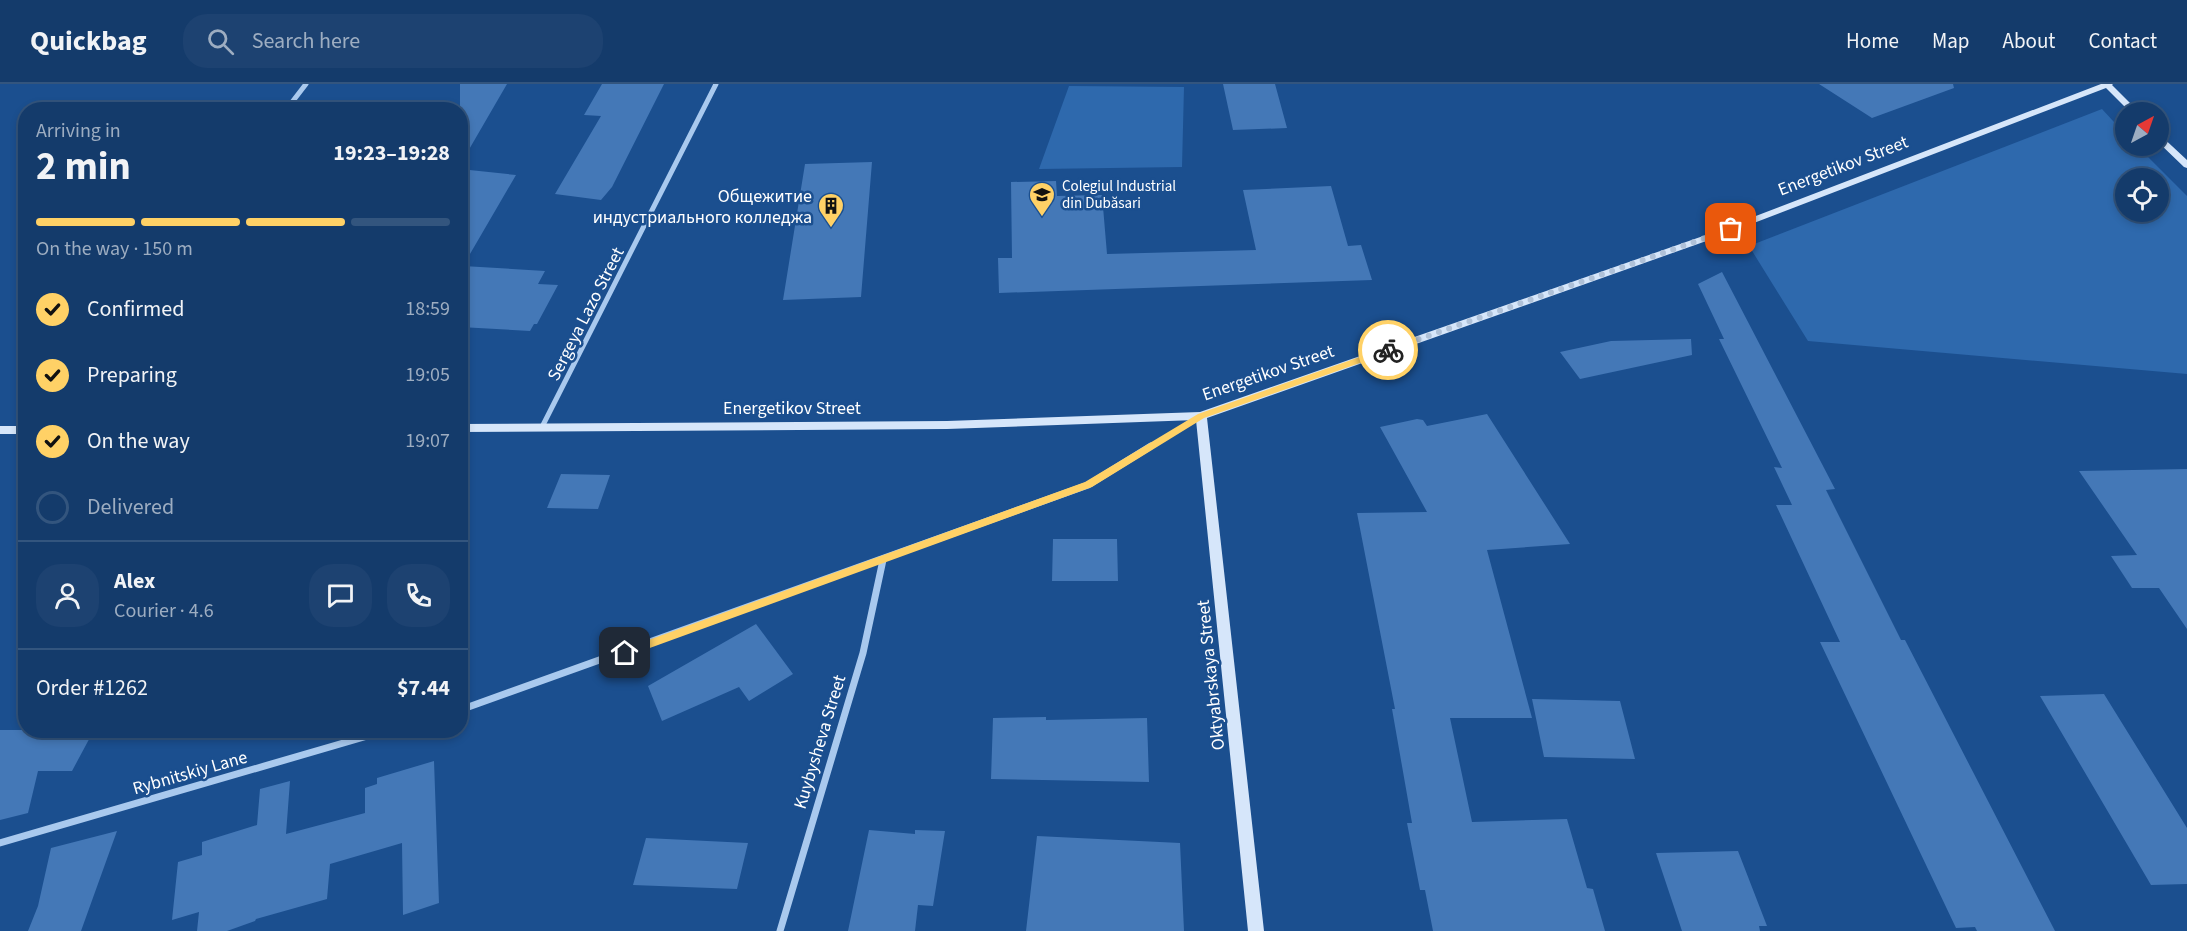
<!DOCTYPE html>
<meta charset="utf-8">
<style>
:root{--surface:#143b6b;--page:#1d4271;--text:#f1f3f6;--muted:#9dadc1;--line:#33557e;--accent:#ffd166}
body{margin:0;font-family:"Source Sans 3",sans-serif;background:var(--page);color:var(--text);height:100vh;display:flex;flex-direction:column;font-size:22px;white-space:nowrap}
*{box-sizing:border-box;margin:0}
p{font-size:20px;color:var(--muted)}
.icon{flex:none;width:33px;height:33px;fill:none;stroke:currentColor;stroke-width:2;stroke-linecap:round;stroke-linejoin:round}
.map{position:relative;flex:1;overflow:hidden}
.details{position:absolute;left:18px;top:18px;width:450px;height:636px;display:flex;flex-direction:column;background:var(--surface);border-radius:24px;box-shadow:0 3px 9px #0003,0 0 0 2px var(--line)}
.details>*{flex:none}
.needle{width:39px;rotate:40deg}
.controls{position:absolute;left:2115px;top:18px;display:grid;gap:12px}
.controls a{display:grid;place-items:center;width:54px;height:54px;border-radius:50%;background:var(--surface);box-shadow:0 3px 9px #0003,0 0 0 2px var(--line);font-size:30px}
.pin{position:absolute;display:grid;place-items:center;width:51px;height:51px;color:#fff;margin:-26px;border-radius:12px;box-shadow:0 3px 9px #0006}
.courier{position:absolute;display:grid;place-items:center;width:60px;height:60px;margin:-30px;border:4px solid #ffd166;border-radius:50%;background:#fff;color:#222;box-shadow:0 2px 8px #0007}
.summary em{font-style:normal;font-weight:700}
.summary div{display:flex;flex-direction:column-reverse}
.summary{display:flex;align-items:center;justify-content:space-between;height:102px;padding:0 18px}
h1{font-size:39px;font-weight:700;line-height:45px}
.bar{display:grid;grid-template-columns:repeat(4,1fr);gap:9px 6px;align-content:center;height:72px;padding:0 18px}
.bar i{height:8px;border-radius:4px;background:var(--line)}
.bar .selected{background:var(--accent)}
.bar p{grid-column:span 4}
.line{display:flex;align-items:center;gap:15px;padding:0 18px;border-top:2px solid var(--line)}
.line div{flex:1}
.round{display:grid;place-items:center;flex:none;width:63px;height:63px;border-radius:24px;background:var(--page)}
ol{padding:0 18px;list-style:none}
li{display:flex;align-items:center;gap:18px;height:66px}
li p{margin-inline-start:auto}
li .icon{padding:6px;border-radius:50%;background:var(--accent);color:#111;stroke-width:4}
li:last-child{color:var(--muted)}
li i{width:33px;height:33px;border:3px solid var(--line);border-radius:50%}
header{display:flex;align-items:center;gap:36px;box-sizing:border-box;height:84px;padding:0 30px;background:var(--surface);border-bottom:2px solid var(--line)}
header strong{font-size:28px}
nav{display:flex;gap:33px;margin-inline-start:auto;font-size:21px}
.search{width:420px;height:54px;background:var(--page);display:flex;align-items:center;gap:15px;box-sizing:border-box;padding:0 21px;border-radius:24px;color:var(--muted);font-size:22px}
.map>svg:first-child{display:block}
.green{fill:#2e69ad;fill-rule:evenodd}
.building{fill:#4478b7}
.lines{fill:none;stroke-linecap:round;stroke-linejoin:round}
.street-far1{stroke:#a9c9ee;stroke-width:5}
.street{stroke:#a9c9ee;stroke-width:7}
.secondary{fill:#d6e6fa;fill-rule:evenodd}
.route{fill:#ffd166}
.done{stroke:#afc1d8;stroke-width:6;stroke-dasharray:0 10.8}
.labels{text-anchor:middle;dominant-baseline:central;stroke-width:5;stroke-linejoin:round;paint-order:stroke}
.far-poi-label{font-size:15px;fill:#fff;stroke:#1b4f8f;text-anchor:start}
.street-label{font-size:18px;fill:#fff;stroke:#1b4f8f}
.poi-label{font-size:18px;fill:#fff;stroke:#1b4f8f;text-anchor:end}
</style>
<header>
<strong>Quickbag</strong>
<div class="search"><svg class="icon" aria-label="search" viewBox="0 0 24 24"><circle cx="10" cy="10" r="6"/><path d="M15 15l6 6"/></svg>Search here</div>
<nav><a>Home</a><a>Map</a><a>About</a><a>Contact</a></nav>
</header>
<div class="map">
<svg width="2187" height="847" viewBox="0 0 2187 847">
<rect width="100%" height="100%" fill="#1b4f8f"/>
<path class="green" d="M1069,2L1184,3L1182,83L1039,85Z
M2102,25L2125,50L2126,62H2137L2187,112V290L1808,257L1749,162ZM2126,94H2158V128H2126Z"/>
<path class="building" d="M460,0H507L460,81Z
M602,0H664L612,103L601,116L555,110L601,32L584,31Z
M1223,0H1275L1287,44L1233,46Z
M1819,0H1953L1954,4L1872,34Z
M872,78L861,213L783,216L805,80Z
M460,85L516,91L463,182L545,187L538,200L558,201L537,240H534L530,247L460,243Z
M1056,97L1057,112L1102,111L1107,170L1256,166L1243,106L1331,102L1348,162L1361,161L1372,196L999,209L998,174H1012L1011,98Z
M1722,188L1835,405L1826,406L1901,556H1905L2055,847H1977L1975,843L1956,844L1820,558H1840L1776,421H1792L1774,383L1782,384L1719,255H1724L1698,200Z
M1691,255L1692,271L1580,295L1560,268L1611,257Z
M1487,330L1570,460L1487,466L1532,634H1450L1472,738L1567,735L1587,804L1593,805L1605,847H1433L1425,806H1420L1407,739H1412L1392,625H1395L1357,429L1427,428L1380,343L1417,335L1423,336L1427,342Z
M2187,385V545L2159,504H2132L2111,472L2137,471L2079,387Z
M561,390L610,391L598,425L547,424Z
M1053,455H1117L1118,497H1052Z
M756,540L793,590L749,617L739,603L662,637L648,602Z
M2104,610L2187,744V800L2151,801L2040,612Z
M1532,615L1620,617L1635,675L1544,673Z
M1046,633V636L1147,634L1149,698L991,695L993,634Z
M0,646H94L72,687H38L28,729L0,736Z
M434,677L439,819L403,831L402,759L330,780L327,815L256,835L255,837L227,847H197L199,828L172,836L178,778L202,771V758L257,741L260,705L290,697L286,750L365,729V704L377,700V694Z
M869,746L915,750V746L945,747L933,822L918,821L915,847H848Z
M117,747L81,847H28L38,822L51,764Z
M1037,752L1180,759L1184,847H1026Z
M646,754L748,759L737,805L633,801Z
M1738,767L1767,842H1759L1760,847H1682L1656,769Z"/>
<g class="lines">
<path class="street-far1" d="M286,26L306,0
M542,343L716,0
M1149,364L1200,332"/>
<path class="street" d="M460,626L1088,401L1151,362
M0,759L388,646
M780,847L863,569L883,476"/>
<path class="secondary" d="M2101,0H2113L2112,1L2139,28H2130L2106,4L1712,155L1207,334L1264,847H1248L1196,336L947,345L460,348V340L947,337L1200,328L1706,151Z
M2158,49L2187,76V84L2184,83L2158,58Z
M0,342H26V350H0Z"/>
</g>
<path class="route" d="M1388,263L1391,264V268L1204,334L1092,403L625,573L620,569L621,566L1085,398L1198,330Z"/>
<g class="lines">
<path class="done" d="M1388,266L1731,145"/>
</g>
<defs>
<symbol id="university-pin" viewBox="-11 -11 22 30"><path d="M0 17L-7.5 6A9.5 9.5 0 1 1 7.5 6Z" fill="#ffd166" stroke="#1b4f8f"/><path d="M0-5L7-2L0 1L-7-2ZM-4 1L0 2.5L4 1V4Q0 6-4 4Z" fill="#111"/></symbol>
<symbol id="building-pin" viewBox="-11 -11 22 30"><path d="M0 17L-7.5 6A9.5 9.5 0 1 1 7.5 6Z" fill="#ffd166" stroke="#1b4f8f"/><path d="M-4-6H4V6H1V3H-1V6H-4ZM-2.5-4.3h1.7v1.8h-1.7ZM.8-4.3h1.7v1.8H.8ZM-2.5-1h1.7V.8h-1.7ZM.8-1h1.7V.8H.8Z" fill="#111"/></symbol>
</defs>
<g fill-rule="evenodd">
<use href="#university-pin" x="1027" y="96" width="30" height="40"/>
<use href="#building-pin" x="816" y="107" width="30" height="40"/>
</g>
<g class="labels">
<g class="far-poi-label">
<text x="1062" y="102">Colegiul Industrial<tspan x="1062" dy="17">din Dubăsari</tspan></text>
</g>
<g class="street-label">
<text transform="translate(1843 82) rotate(-21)">Energetikov Street</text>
<text transform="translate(586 230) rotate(-63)">Sergeya Lazo Street</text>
<text transform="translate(1268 289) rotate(-19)">Energetikov Street</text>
<text x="792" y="324">Energetikov Street</text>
<text transform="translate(1211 591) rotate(-96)">Oktyabrskaya Street</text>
<text transform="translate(820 658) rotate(-73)">Kuybysheva Street</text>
<text transform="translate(190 689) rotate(-16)">Rybnitskiy Lane</text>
</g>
<g class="poi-label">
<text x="812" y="112">Общежитие<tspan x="812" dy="21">индустриального колледжа</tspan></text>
</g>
</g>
</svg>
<div class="controls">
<a><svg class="needle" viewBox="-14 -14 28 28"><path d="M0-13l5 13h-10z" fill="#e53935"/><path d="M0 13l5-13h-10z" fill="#9dadc1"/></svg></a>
<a><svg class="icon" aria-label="locate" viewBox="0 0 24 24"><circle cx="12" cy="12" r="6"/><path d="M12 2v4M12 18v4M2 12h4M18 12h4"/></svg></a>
</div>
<div class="pin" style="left:1731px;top:145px;background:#ea580c"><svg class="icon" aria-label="bag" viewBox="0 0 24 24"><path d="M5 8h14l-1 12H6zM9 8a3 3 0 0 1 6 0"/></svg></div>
<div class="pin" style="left:625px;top:569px;background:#1f2937"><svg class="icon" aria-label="home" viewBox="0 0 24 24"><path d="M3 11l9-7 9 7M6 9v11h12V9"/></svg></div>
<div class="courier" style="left:1388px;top:266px"><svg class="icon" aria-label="bike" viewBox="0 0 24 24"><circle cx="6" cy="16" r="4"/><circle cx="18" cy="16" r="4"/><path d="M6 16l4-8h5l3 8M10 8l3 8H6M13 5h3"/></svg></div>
<section class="details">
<div class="summary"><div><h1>2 min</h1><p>Arriving in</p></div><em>19:23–19:28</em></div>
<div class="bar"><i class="selected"></i><i class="selected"></i><i class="selected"></i><i></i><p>On the way · 150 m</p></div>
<ol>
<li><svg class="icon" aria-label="check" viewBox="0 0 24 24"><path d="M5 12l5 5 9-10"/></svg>Confirmed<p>18:59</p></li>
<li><svg class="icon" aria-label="check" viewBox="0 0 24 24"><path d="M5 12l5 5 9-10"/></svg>Preparing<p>19:05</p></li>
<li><svg class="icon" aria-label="check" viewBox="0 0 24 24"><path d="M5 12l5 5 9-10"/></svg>On the way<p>19:07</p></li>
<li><i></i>Delivered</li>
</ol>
<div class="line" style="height:108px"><a class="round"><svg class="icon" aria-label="person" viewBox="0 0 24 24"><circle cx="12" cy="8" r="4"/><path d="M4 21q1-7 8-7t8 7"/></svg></a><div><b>Alex</b><p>Courier · 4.6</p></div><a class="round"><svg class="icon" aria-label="chat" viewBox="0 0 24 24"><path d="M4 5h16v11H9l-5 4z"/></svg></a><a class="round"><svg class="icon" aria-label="phone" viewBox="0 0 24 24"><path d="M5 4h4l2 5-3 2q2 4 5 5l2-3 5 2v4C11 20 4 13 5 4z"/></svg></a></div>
<div class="line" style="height:78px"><div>Order #1262</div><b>$7.44</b></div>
</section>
</div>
